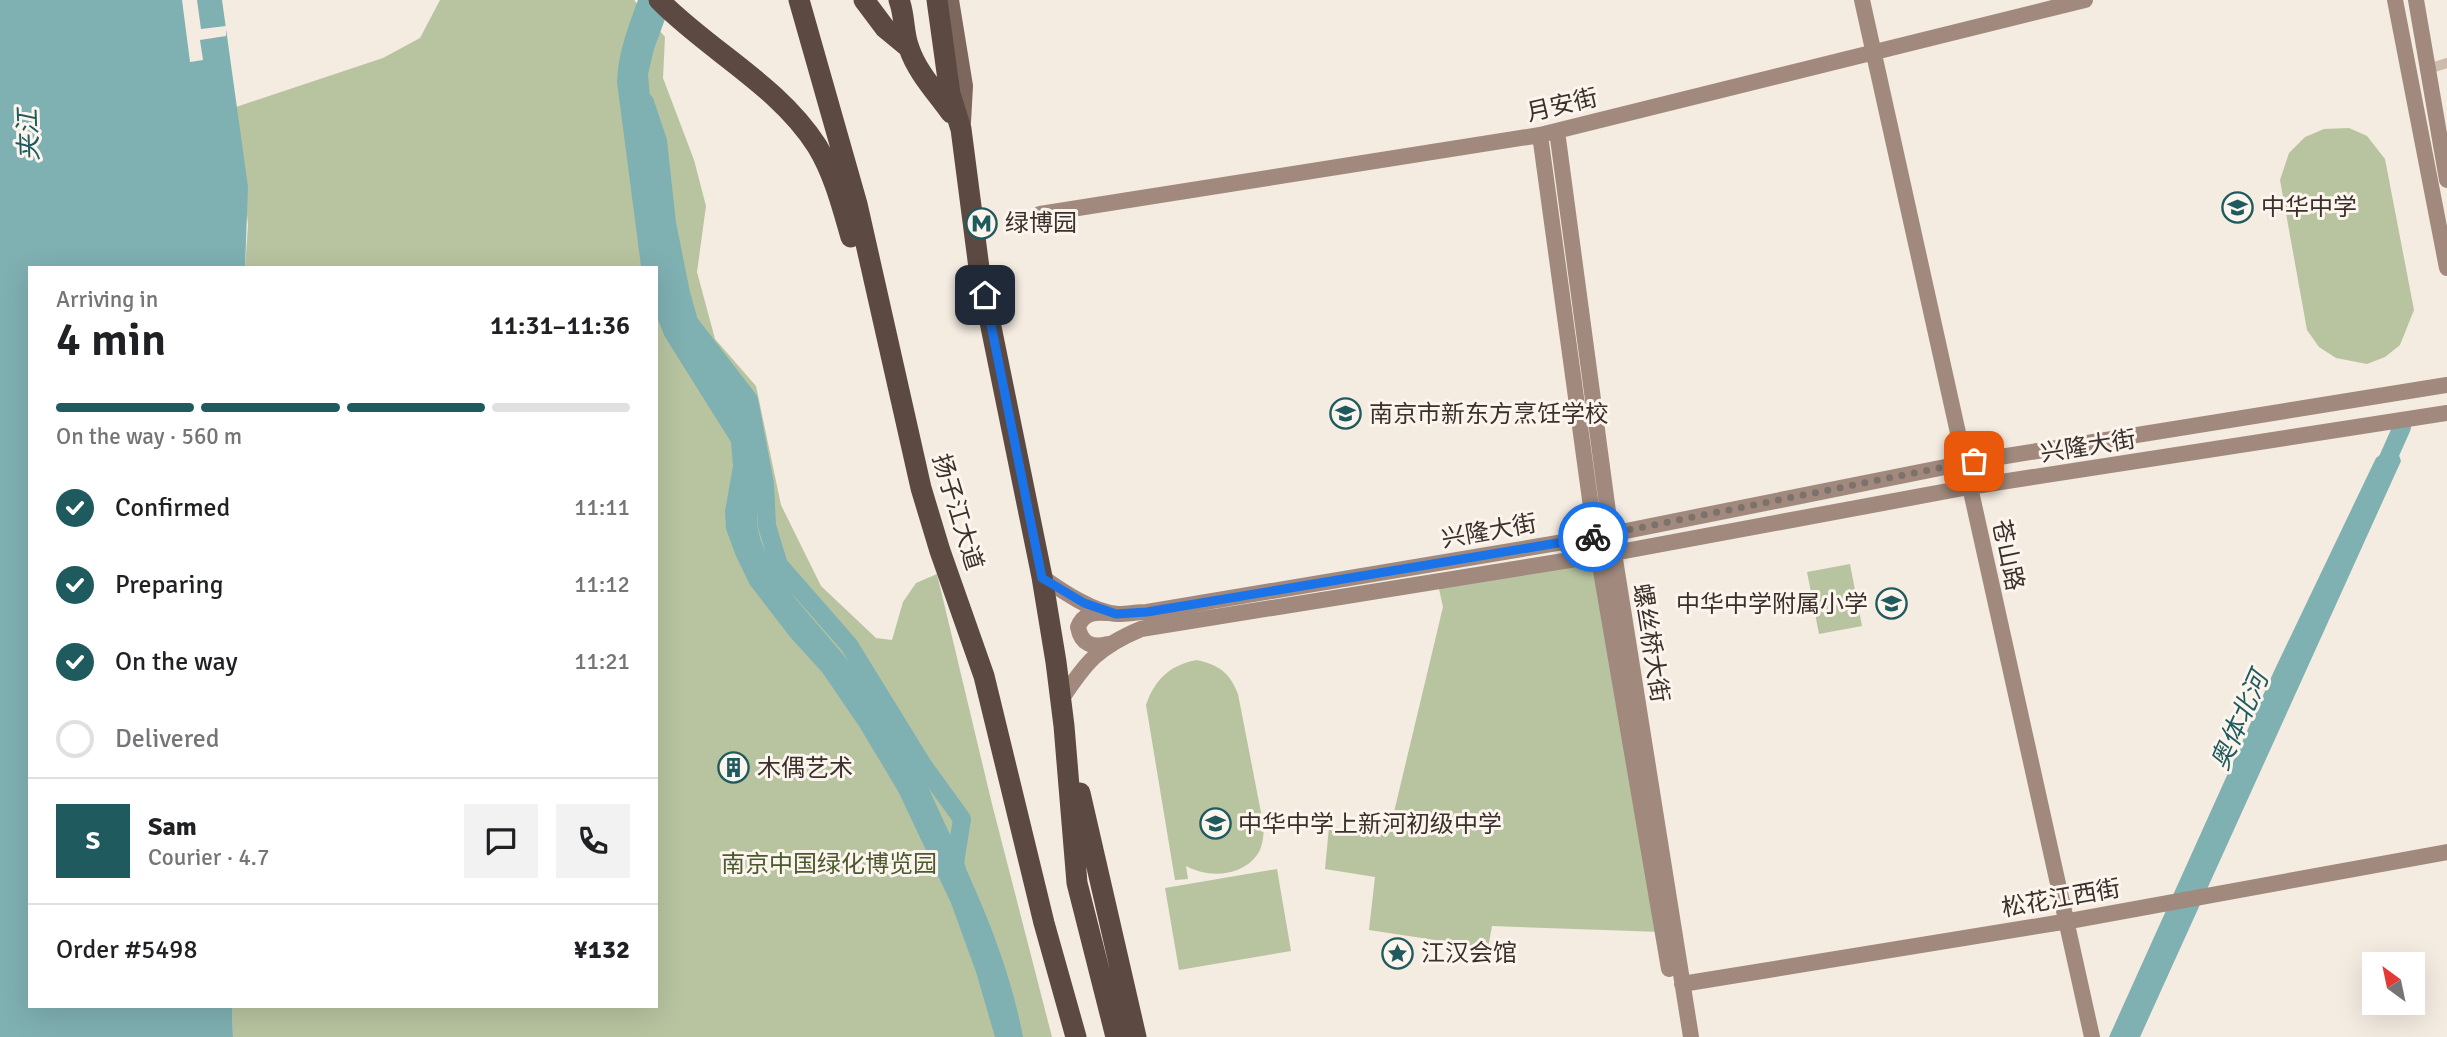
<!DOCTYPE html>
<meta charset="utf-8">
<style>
:root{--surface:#fff;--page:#f2f2f2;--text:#202124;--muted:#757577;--line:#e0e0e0;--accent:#1f5a5e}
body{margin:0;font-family:Signika,"Noto Sans SC",sans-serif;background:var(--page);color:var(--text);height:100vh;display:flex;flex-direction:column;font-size:26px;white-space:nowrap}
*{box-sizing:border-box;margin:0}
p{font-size:23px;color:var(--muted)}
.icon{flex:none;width:38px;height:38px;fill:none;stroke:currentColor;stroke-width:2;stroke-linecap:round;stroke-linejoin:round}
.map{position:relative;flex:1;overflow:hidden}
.drawer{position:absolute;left:28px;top:266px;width:630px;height:742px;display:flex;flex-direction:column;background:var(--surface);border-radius:0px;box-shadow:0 7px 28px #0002}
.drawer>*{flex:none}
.needle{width:46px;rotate:327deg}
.fabs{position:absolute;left:2362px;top:952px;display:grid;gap:14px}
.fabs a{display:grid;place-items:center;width:63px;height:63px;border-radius:0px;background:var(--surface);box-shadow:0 7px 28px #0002;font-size:35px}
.pin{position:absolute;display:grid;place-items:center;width:60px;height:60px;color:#fff;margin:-30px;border-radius:14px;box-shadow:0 4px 10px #0006}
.courier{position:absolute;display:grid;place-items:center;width:70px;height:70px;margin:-35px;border:5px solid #1a73e8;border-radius:50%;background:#fff;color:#222;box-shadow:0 2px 9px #0007}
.overview em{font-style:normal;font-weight:600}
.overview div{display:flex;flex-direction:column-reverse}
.overview{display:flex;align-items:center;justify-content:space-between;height:119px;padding:0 28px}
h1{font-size:46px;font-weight:600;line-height:52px}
.bar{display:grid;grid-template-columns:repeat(4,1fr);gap:10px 7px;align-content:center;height:84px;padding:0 28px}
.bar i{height:9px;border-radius:5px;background:var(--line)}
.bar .active{background:var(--accent)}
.bar p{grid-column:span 4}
.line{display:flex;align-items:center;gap:18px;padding:0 28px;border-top:2px solid var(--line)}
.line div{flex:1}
.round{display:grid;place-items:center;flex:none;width:74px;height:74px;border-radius:0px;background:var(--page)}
ol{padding:0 28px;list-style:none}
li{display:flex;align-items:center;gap:21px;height:77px}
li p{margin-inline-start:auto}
li .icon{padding:7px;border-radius:50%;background:var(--accent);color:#fff;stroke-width:4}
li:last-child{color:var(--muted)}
li i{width:38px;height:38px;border:4px solid var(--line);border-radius:50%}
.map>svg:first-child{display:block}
.green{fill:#b8c4a0}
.water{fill:#7fb0b2}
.pier{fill:#f4ebe1}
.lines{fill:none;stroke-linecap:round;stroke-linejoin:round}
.river{stroke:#7fb0b2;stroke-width:18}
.street{stroke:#cdbbac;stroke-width:10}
.secondary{stroke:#a18a7d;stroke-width:16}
.primary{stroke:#7d675c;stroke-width:18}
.highway{stroke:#5c4a42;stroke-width:21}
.done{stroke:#7c716b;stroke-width:7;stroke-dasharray:0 12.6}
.route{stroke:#1a73e8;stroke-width:9}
.labels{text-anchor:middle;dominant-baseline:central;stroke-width:6;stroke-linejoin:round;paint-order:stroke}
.street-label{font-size:24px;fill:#3b302b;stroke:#fbf5ee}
.poi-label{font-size:24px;fill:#3b302b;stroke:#fbf5ee;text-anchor:start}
.park-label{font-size:24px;fill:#4a5a2e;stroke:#fbf5ee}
.water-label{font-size:26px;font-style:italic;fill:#1f5a5e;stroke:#fbf5ee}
</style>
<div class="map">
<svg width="2447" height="1037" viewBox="0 0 2447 1037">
<rect width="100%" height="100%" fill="#f4ebe1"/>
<path class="green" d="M440,0H634L665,37L663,78L694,160L706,206L697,272L715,339L756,386L781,505L821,586L876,638L892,640L903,602L916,583L937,574L992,804L1052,1037H233L232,1006H656V268H245L248,225L236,107L383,58L420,38Z
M2349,128L2367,136L2385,159L2414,310L2400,345L2385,357L2367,364L2336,358L2319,347L2307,330L2280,180L2289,153L2305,137L2324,129Z
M1598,555L1662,932L1492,926L1488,948L1369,930L1375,877L1325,869L1329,827L1389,833L1443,607L1437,580Z
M1850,564L1862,626L1819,634L1807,572Z
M1197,660C1219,665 1230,673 1238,694L1264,828C1263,837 1263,847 1257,855C1241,877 1208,878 1186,866L1188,879L1175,880L1146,705C1155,679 1170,665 1197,660Z
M1277,869L1291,951L1179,970L1165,888Z"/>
<path class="water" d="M0,0H222L248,187L245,268H30V1006H232L233,1037H0Z
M638,0H672L654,49L648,74L654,148L670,263L692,325L755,422C760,438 765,457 764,474C761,502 751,517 763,546C784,595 827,630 857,673C871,693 886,713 900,734C918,762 931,794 945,824C978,893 1009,962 1023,1037H995L976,972L951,903L898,791L859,726L822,672L791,638L750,585L736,556L726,529L725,511L733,466L731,442L665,337L656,315V268L641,266L617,82C618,53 628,27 638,0Z
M2395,444L2401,461L2140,1037H2109L2275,669L2376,458Z"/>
<path class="pier" d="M182,0H197L201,29L226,26V36L200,40L203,60L190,62Z"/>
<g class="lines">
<path class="river" d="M645,102L658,141L667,223L681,293L689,322L749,400L765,484L767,526L779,565L849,645L923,765L962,819L955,863L957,870
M2386,463L2402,427"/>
<path class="street" d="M2428,69L2447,63"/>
<path class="secondary" d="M1862,0L2092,1037
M2395,0L2447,268
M2416,0L2447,180
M1557,131L1611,534L1691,1037
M1540,135L1595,536L1669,969
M1040,214L1540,135L2085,0
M1042,577C1062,591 1094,613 1118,614C1128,614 1137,612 1147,612L1611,534L1975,461L2447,385
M1106,613C1093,612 1083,614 1078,627C1081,644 1092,648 1108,644
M1061,700C1086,662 1098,647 1141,629L1614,553L1969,487L2447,413
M1682,984L2075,920L2447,852"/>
<path class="primary" d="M950,0L964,86L962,122"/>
<path class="highway" d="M659,0C709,51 778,85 817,146C834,174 842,206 851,237
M799,0L857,204L921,488L940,551L984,676L1044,923L1076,1037
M864,0L885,28L908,47
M899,0C905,15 903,33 909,48C917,72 936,92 951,113
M937,0L950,94L961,129L979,268L1042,577L1056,662L1064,726L1077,883L1116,1037
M1080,793L1136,1037"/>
</g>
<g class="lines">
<path class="done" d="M1593,537L1974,461"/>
<path class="route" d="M985,295L1042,578L1084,603L1116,614L1147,612L1593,537"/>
</g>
<defs>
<symbol id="school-ring" viewBox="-11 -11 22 22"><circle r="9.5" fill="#fbf5ee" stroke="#1f5a5e" stroke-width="1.5"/><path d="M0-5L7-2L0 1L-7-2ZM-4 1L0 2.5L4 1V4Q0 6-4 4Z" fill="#1f5a5e"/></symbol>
<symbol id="metro-ring" viewBox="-11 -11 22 22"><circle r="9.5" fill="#fbf5ee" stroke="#1f5a5e" stroke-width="1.5"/><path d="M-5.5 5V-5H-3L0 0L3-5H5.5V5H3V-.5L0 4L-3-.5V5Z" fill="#1f5a5e"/></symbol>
<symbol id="building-ring" viewBox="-11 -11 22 22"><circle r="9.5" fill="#fbf5ee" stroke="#1f5a5e" stroke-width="1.5"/><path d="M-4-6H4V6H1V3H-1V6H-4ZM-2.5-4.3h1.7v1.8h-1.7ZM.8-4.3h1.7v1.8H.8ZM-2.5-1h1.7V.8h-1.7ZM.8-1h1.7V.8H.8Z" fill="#1f5a5e"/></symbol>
<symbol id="sight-ring" viewBox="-11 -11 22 22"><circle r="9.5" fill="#fbf5ee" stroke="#1f5a5e" stroke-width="1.5"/><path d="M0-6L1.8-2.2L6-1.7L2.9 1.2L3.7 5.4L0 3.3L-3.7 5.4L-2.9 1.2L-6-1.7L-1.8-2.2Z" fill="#1f5a5e"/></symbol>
</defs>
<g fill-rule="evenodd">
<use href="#school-ring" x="2220" y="190" width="35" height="35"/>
<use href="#metro-ring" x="964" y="206" width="35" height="35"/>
<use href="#school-ring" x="1328" y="396" width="35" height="35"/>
<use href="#school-ring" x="1874" y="586" width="35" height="35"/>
<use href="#building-ring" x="716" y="750" width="35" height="35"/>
<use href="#school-ring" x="1198" y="806" width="35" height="35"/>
<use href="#sight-ring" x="1380" y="936" width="35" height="35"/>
</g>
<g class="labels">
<g class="street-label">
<text transform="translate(1562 105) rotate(-13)">月安街</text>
<text transform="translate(2088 446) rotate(-9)">兴隆大街</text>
<text transform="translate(958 512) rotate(73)">扬子江大道</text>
<text transform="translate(1489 531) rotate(-10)">兴隆大街</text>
<text transform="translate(2008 555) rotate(78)">苍山路</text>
<text transform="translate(1651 643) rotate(81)">螺丝桥大街</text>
<text transform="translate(2061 898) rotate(-10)">松花江西街</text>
</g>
<g class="poi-label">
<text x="2261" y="207">中华中学</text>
<text x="1005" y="223">绿博园</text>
<text x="1369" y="414">南京市新东方烹饪学校</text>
<text x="1868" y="604" text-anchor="end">中华中学附属小学</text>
<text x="757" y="768">木偶艺术</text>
<text x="1238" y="824">中华中学上新河初级中学</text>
<text x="1421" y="953">江汉会馆</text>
</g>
<g class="park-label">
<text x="829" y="864">南京中国绿化博览园</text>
</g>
<g class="water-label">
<text transform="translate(29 135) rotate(-92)">夹江</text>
<text transform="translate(2240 721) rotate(-66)">奥体北河</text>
</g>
</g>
</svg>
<div class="fabs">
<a><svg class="needle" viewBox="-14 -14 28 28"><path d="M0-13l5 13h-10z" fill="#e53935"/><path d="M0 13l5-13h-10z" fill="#757577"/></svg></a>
</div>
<div class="pin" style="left:1974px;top:461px;background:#ea580c"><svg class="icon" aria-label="bag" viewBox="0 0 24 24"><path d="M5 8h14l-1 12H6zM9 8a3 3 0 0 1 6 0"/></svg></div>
<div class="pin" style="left:985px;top:295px;background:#1f2937"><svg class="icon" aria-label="home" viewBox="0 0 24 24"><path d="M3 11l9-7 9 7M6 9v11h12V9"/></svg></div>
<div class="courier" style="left:1593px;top:537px"><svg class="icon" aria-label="bike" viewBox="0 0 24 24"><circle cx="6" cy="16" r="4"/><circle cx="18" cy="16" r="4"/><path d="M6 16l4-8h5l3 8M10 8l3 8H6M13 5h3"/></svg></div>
<section class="drawer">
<div class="overview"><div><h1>4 min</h1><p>Arriving in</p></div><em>11:31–11:36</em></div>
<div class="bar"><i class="active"></i><i class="active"></i><i class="active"></i><i></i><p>On the way · 560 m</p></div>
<ol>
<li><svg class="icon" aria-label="check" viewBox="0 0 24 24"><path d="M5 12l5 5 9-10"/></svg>Confirmed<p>11:11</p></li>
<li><svg class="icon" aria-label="check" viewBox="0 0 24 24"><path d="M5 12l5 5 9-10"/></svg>Preparing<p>11:12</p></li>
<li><svg class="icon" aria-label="check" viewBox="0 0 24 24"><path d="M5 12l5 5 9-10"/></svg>On the way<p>11:21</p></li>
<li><i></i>Delivered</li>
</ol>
<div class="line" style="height:126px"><b class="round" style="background:var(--accent);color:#fff">S</b><div><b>Sam</b><p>Courier · 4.7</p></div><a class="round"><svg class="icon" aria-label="chat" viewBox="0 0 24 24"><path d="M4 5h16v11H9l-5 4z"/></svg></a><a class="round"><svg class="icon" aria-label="phone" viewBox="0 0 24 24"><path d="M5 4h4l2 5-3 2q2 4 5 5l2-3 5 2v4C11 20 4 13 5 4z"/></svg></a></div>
<div class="line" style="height:91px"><div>Order #5498</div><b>¥132</b></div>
</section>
</div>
